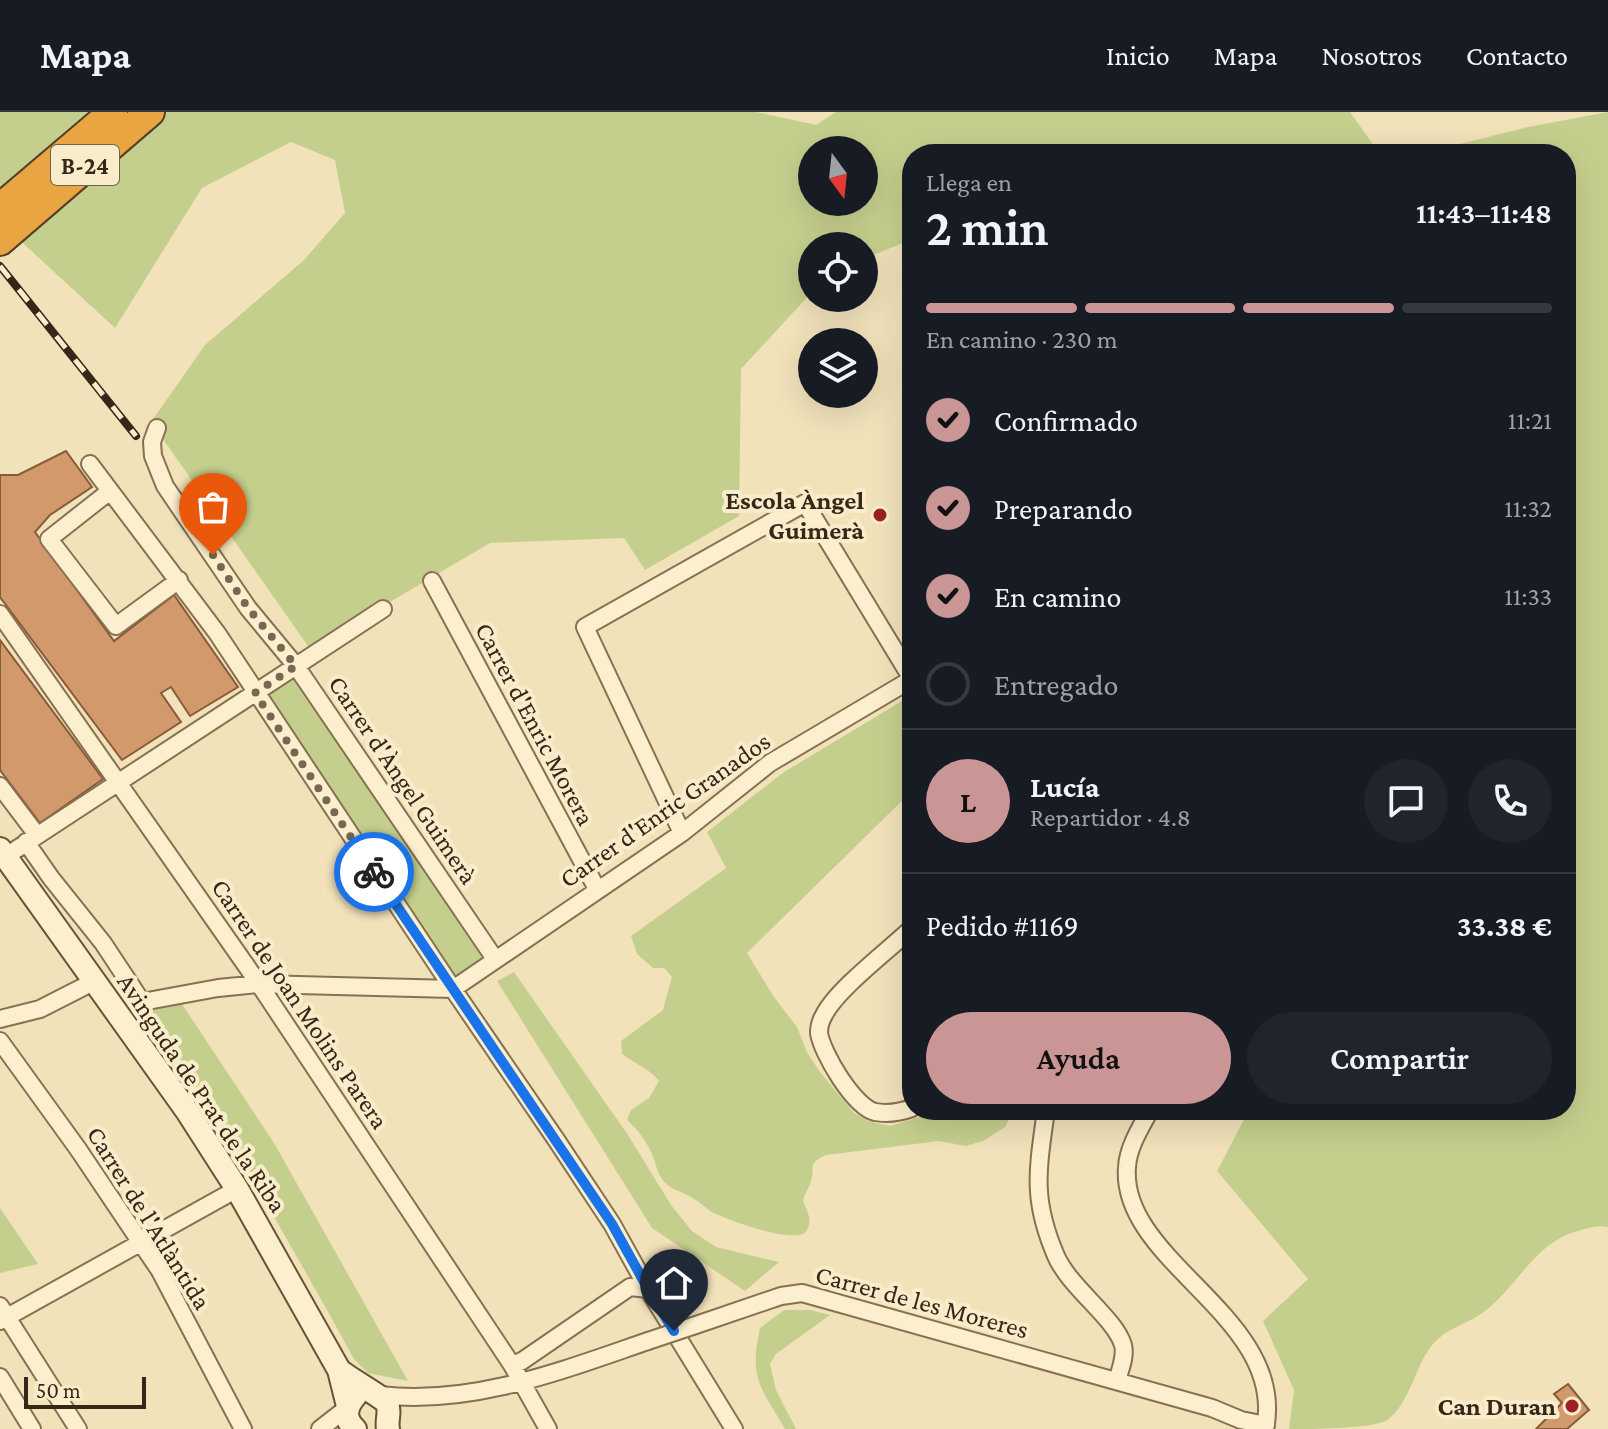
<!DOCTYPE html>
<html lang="es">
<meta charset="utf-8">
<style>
:root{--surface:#171b24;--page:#20242c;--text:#f1f3f6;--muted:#9ea1a6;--line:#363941;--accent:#ca9595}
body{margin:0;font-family:"Crimson Pro",serif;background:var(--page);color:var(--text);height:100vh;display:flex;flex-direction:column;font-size:30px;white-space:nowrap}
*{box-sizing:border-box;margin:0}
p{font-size:26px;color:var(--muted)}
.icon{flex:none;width:44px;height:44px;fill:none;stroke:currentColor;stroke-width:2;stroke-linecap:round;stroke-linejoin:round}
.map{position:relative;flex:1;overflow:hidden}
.drawer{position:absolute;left:902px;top:32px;width:674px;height:976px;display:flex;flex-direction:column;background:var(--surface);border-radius:32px;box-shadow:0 8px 32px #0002}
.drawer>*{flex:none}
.needle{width:52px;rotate:165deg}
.tools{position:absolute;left:798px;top:24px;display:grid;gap:16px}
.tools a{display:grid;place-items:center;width:80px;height:80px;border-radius:50%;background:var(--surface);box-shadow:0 8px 32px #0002;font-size:40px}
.scale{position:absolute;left:24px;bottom:20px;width:122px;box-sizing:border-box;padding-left:8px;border:4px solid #362819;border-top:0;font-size:22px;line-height:28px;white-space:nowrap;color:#362819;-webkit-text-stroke:6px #f8ecca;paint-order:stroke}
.pin{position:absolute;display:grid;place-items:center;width:68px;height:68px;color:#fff;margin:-82px -34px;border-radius:50% 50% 50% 0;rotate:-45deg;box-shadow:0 0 8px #0007}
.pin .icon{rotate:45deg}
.courier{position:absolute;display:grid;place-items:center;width:80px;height:80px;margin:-40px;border:6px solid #1a73e8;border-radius:50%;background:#fff;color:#222;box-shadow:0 2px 10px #0007}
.summary em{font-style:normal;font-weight:600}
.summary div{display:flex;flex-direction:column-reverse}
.summary{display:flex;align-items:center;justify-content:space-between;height:136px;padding:0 24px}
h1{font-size:52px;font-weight:600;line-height:60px}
.bar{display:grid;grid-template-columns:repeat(4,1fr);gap:12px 8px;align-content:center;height:96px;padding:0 24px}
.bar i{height:10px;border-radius:6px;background:var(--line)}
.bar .current{background:var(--accent)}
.bar p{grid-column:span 4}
.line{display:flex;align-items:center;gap:20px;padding:0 24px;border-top:2px solid var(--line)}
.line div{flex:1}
.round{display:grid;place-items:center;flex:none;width:84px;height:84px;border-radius:42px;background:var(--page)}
ol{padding:0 24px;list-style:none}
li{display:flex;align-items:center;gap:24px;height:88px}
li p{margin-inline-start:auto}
li .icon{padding:8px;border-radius:50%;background:var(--accent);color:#111;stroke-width:4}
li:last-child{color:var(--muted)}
li i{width:44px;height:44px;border:4px solid var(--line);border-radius:50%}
.primary-button{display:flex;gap:16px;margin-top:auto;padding:16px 24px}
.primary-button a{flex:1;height:92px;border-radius:48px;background:var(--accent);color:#111;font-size:32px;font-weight:600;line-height:92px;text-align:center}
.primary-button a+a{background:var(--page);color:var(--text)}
header{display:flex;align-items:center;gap:48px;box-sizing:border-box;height:112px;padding:0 40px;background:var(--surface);border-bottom:2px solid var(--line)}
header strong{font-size:38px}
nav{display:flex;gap:44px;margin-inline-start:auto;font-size:28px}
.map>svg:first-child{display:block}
.green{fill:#c5cf8d;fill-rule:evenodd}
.building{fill:#d29a6c;stroke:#895a37;stroke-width:2}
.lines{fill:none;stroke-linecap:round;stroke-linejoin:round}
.minor-casing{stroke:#887153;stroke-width:20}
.secondary-casing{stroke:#695237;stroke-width:26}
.motorway-casing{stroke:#553f28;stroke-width:32}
.minor{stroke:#fbefcd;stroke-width:16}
.secondary{stroke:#fbefcd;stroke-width:22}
.motorway{stroke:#e9a542;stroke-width:28}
.rail-casing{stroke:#362819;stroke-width:8}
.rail{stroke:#f8ecca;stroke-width:5;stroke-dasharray:15;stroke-linecap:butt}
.minor-bridge-casing{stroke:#887153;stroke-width:20;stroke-linecap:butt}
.minor-bridge{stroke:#fbefcd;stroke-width:16}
.done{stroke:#776951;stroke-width:8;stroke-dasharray:0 14.4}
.route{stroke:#1a73e8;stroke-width:10}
.poi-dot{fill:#9b221f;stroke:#f8ecca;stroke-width:3}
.labels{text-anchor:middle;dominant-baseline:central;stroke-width:8;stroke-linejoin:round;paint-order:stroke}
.shield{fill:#f8ecca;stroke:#70634e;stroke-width:2}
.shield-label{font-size:24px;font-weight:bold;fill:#362819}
.poi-label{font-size:26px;font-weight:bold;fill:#362819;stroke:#f8ecca;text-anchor:end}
.street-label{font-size:26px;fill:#362819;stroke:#f8ecca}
</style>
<header>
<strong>Mapa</strong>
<nav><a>Inicio</a><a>Mapa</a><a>Nosotros</a><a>Contacto</a></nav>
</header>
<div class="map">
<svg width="1608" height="1317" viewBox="0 0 1608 1317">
<rect width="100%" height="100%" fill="#f1e2ba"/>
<path class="green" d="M0,0H756L816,13L836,0H1350L1380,42H912V127L864,147V134H812V180L741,257L739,404L645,458L624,426L490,431L310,537L151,310L205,233L304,148L345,101L335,48L291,30L202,76L115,216L0,110ZM812,38H864V90H812Z
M1608,0V1115C1598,1113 1588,1116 1578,1119C1533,1131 1517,1177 1481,1202C1466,1212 1446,1217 1434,1231C1414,1253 1412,1290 1386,1309C1365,1317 1315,1317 1289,1317L1294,1278L1263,1209L1308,1167L1217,1059L1249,998H1566V42H1420L1528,15Z
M296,554L486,849L454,873L255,581Z
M912,583V679L747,841L774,885L797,915L807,940L820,960L854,1001L868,1009L890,1014L942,998H1014L1005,1015L983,1029L966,1034L939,1029L826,1043C806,1053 816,1053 811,1069C809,1076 805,1081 803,1088C807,1102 815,1108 804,1122C782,1128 734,1110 714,1101C706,1097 701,1091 693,1086C682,1079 671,1079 662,1067C656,1058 655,1047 650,1038C645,1027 636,1016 627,1008L631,998L649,986L659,969C649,956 635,952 622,942L621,929L663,898L672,865L664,856H653L637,842L631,824L726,756L707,720L784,660Z
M514,860L628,1023L671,1093L692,1119L716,1135L779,1150L745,1179L652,1116L497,869Z
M176,883L274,1031L408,1269L368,1261L354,1247C287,1125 218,1006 142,890Z
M0,1096L38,1152L0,1161Z
M784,1198H810L830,1203L776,1242L770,1252L776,1278L796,1317H785C760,1274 749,1267 760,1216Z"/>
<path class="building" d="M66,339L92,375L50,403L35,420L114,529L174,483L238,575L190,604L171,575L161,581L181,610L122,648L0,485V363H18Z
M0,528L103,667L40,711L0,658Z
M1568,1272L1589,1298L1567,1317H1536L1562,1291L1554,1282Z"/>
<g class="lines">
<defs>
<path id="minor" d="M157,316L152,330L153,344L165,374L248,496L296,554L495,847
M90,352L217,521L453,877L557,1029L612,1112L648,1177L734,1317
M110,379L49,427L116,514L179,468
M432,469L597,777
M0,502L259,872L512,1253L548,1317
M0,674L37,723
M682,721L585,515L805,391L912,567
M26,730L51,766L103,831L142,890L218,876L259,872L453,877
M0,748L383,497
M912,816C889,838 837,877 824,903C821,908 819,915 819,921C822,941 854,995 875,1000C887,1002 901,1000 912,996
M453,877L682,721L770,651L912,567
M0,907L40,897L93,870
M0,929L78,1037L160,1159L243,1317
M1046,998C1038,1057 1031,1086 1056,1144C1070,1176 1115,1206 1123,1233C1126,1244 1120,1258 1117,1269
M1150,998C1141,1015 1128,1035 1127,1055C1119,1150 1288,1205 1265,1317
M0,1194L78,1317
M0,1209L237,1077
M693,1214L781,1184L802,1181L1212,1296L1241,1308L1266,1313
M512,1253L522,1249L630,1175L648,1177
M0,1265L32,1317
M380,1283C472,1294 563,1258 648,1229
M320,1317L347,1296"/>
<path id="secondary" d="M0,737L187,999L237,1077L339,1258L348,1294
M339,1258C347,1265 385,1287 387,1291C391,1300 386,1308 388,1317
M355,1317C343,1306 346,1294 356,1283"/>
<path id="motorway" d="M0,96L113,0
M0,129L150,0"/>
</defs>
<use href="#minor" class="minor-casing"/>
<use href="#secondary" class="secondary-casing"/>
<use href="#motorway" class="motorway-casing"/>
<use href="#minor" class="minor"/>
<use href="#secondary" class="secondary"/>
<use href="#motorway" class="motorway"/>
<defs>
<path id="rail" d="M0,154L136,324"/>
</defs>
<use href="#rail" class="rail-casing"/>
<use href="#rail" class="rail"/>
<defs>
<path id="minor-bridge" d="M648,1229L693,1214"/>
</defs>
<use href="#minor-bridge" class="minor-bridge-casing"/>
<use href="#minor-bridge" class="minor-bridge"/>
</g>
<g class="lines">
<path class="done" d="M213,443L248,496L296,554L255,581L374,760"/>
<path class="route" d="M374,760L612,1112L648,1177L674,1219"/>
</g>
<g class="poi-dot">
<circle cx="880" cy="403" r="8"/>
<circle cx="1572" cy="1294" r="8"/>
</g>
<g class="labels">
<rect class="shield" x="51" y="33" width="68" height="40" rx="6"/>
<g class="shield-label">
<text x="85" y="53">B-24</text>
</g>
<g class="poi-label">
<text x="864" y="388">Escola Àngel<tspan x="864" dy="30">Guimerà</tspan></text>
<text x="1556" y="1294">Can Duran</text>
</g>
<g class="street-label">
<text transform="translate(535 612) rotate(62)">Carrer d'Enric Morera</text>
<text transform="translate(403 668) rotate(56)">Carrer d'Àngel Guimerà</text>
<text transform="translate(665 698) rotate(-35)">Carrer d'Enric Granados</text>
<text transform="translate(300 892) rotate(56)">Carrer de Joan Molins Parera</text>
<text transform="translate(202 981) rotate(56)">Avinguda de Prat de la Riba</text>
<text transform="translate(149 1106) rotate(58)">Carrer de l'Atlàntida</text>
<text transform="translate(922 1190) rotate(15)">Carrer de les Moreres</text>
</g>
</g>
</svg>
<div class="tools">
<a><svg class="needle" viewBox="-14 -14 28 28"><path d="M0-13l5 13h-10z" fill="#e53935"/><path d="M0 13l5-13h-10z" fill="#9ea1a6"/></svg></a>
<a><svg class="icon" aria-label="locate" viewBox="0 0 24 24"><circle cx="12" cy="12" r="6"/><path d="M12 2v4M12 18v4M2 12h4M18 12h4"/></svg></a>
<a><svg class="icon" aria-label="layers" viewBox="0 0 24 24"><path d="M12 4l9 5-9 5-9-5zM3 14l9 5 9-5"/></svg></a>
</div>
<div class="scale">50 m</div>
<div class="pin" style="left:213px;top:443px;background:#ea580c"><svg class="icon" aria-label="bag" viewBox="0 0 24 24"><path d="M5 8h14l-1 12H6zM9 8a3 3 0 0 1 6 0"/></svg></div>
<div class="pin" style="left:674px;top:1219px;background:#1f2937"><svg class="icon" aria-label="home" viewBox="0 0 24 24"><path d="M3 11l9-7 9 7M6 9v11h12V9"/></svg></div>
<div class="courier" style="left:374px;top:760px"><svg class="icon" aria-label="bike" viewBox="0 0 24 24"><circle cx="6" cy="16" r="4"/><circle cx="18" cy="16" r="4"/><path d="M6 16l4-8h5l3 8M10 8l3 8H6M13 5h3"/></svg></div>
<section class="drawer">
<div class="summary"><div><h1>2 min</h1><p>Llega en</p></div><em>11:43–11:48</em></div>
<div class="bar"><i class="current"></i><i class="current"></i><i class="current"></i><i></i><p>En camino · 230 m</p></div>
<ol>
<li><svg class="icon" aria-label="check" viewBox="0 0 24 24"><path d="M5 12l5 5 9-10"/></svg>Confirmado<p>11:21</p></li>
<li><svg class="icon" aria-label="check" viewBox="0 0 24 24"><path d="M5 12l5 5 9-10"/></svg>Preparando<p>11:32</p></li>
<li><svg class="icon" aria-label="check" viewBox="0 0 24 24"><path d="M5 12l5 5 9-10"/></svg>En camino<p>11:33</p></li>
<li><i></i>Entregado</li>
</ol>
<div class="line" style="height:144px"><b class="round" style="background:var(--accent);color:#111">L</b><div><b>Lucía</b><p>Repartidor · 4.8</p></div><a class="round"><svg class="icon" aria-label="chat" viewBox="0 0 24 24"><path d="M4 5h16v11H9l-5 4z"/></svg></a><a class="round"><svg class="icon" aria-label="phone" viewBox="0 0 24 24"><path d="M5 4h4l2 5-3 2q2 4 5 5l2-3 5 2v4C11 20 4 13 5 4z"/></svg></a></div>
<div class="line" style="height:104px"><div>Pedido #1169</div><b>33.38 €</b></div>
<div class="primary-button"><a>Ayuda</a><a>Compartir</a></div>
</section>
</div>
